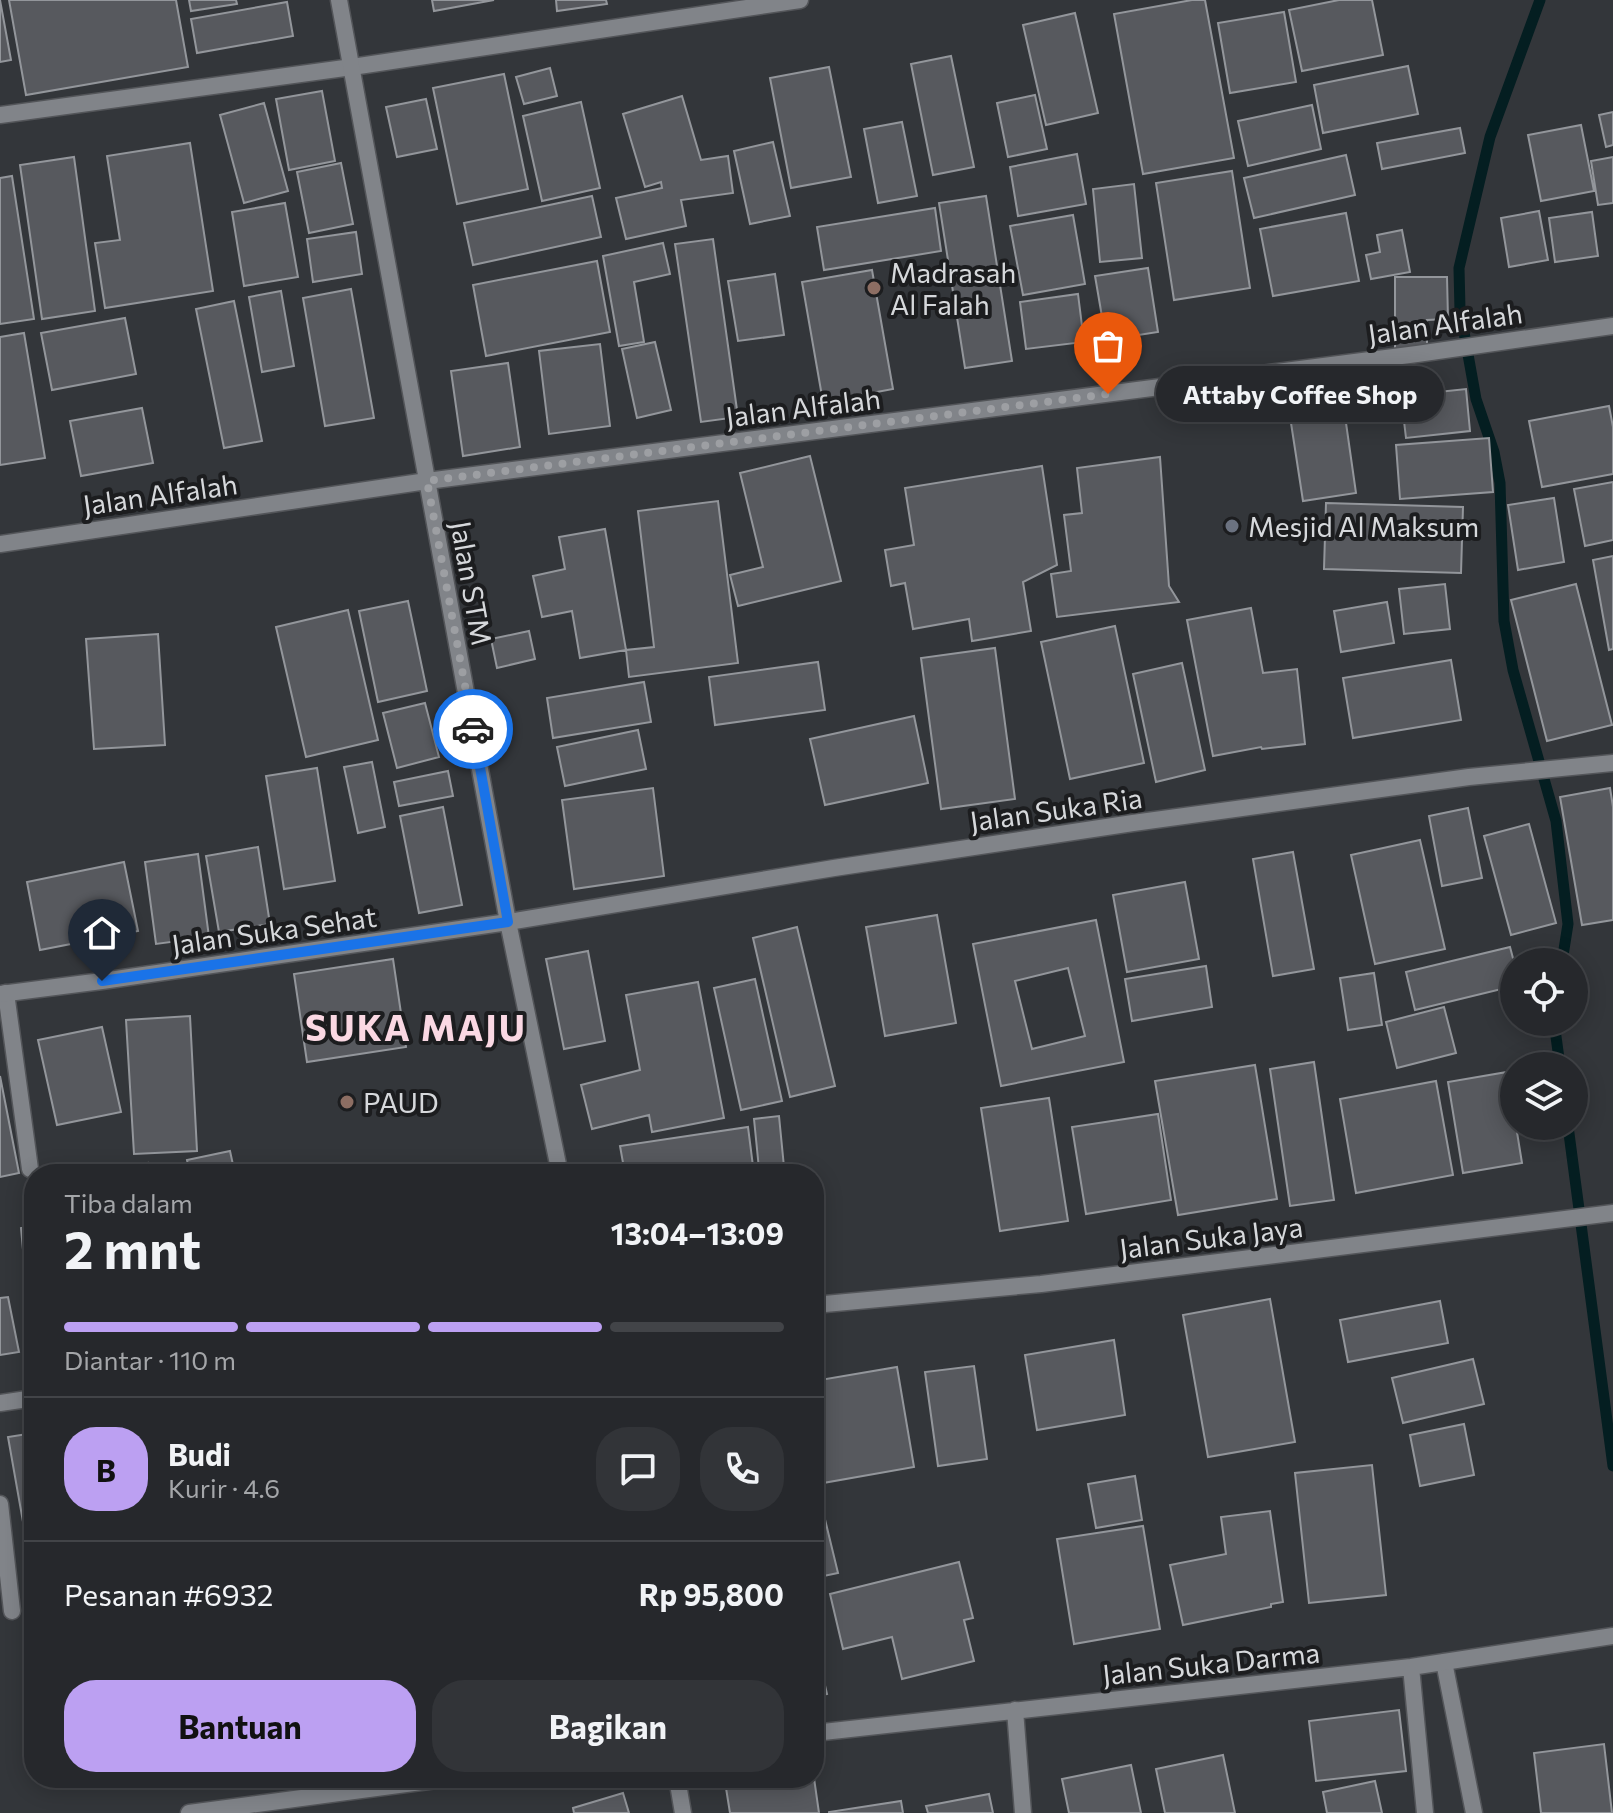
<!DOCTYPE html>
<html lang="id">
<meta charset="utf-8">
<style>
:root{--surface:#26282c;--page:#323438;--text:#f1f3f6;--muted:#a4a6a9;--line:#424448;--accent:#bca0f2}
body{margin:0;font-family:Commissioner,sans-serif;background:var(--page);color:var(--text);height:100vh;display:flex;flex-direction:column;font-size:30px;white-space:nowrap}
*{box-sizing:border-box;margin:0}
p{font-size:26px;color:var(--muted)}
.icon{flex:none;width:44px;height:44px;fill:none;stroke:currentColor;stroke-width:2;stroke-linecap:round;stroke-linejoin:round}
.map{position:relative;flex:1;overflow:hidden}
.details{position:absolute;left:24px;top:1164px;width:800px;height:624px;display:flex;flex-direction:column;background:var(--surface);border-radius:32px;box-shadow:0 4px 20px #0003,0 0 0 2px var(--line)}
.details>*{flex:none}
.controls{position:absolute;left:1500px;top:948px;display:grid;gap:16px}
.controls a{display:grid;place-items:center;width:88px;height:88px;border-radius:50%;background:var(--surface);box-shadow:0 4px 20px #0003,0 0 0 2px var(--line);font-size:40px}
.pin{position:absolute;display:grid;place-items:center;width:68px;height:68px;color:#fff;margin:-82px -34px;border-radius:50% 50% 50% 0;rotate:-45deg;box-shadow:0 0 8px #0007}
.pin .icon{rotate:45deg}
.courier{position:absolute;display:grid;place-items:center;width:80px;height:80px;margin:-40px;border:6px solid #1a73e8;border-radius:50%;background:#fff;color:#222;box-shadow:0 2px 10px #0007}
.bubble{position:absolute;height:56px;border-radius:28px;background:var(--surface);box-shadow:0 4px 20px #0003,0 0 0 2px var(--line);font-size:26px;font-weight:700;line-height:56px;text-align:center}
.head em{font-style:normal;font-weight:700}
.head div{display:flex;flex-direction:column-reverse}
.head{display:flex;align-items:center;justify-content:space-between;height:136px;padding:0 40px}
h1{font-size:52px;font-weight:700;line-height:60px}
.bar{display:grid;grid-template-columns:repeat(4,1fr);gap:12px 8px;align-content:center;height:96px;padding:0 40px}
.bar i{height:10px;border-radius:6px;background:var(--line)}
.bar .selected{background:var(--accent)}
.bar p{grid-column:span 4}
.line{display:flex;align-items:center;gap:20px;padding:0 40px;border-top:2px solid var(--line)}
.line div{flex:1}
.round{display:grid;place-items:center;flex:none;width:84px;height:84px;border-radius:32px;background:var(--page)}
.button{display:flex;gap:16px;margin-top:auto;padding:16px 40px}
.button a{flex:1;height:92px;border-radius:32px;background:var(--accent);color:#111;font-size:32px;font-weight:700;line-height:92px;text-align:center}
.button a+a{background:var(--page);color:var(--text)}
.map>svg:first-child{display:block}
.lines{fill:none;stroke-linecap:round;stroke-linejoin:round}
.stream{stroke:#041e21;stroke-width:11}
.building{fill:#57595e;stroke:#93969b;stroke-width:2;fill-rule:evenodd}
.service-casing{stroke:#535559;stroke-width:19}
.minor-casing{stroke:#535559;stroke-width:19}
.tertiary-casing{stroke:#535559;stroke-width:19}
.service{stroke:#818489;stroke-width:16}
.minor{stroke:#818489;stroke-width:16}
.tertiary{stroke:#818489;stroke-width:16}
.done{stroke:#9d9fa3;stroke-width:8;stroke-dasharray:0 14.4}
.route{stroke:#1a73e8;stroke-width:10}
.education-dot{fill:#8d6e63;stroke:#1c1d1f;stroke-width:3}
.worship-dot{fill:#6b7280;stroke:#1c1d1f;stroke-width:3}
.labels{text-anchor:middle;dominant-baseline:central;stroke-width:8;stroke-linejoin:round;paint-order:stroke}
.poi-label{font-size:28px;fill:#d6d8db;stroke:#1c1d1f;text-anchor:start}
.street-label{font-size:28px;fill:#d6d8db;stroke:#1c1d1f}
.district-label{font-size:36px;font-weight:bold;letter-spacing:2px;fill:#fad8e3;stroke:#1c1d1f}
</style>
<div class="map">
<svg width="1613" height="1813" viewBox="0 0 1613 1813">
<rect width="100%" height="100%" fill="#33363a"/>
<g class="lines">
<path class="stream" d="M1540,0L1490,137L1459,268L1460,310L1476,399L1494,452L1500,483L1504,621L1513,670L1556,821L1568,924L1562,962
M1554,1022L1560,1066
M1568,1126L1613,1466"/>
</g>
<path class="building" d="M0,0L11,60L0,62Z
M9,0H176L188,67L26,95Z
M189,0H236L237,4L191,11Z
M432,0H494L434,11Z
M556,0H606L607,4L557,11Z
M1192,0H1205L1234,158L1143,174L1114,14Z
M1339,0H1372L1383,55L1302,71L1289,10Z
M287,2L293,36L197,53L191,19Z
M1284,12L1296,82L1230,93L1218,23Z
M1075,13L1098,113L1046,125L1023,25Z
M951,56L974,167L933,175L911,64Z
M1408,66L1418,114L1323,133L1314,85Z
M829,67L851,177L791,188L770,78Z
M550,68L557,96L524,104L516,77Z
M504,74L528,189L457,204L433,88Z
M322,91L335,161L289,170L276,99Z
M1035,95L1047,149L1008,157L997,103Z
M682,96L701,160L728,156L733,193L681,200L686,226L626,239L616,198L662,188L661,182L645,187L623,114Z
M426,99L437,149L397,157L386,107Z
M581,102L600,188L542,201L523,116Z
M264,103L288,191L244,203L220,115Z
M1312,105L1321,149L1248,166L1238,121Z
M1613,112V145L1606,147L1599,115Z
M902,122L917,196L878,203L864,129Z
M1581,125L1594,191L1541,201L1528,135Z
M1460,128L1465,153L1382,169L1377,143Z
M773,142L790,216L750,224L734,151Z
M190,143L213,291L105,308L95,243L120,240L107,156Z
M1077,154L1086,204L1018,216L1010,167Z
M1346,155L1355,195L1254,218L1244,178Z
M74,157L95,311L42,319L20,165Z
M1613,157V203L1598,205L1591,161Z
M341,163L353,224L309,233L297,172Z
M1232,171L1250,288L1174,300L1156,183Z
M12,176L34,319L0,324V178Z
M1134,184L1142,258L1100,262L1093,189Z
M592,196L601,237L473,265L464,223Z
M986,196L1012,361L965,368L939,203Z
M285,203L298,277L244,286L232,212Z
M935,208L941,251L824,270L817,227Z
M1539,211L1548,260L1509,267L1501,218Z
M1592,212L1598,256L1555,262L1549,218Z
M1346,213L1359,281L1273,296L1260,229Z
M1073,215L1085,284L1023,295L1010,226Z
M1402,230L1410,272L1371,279L1366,255L1380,252L1377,235Z
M356,232L362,274L313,282L307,239Z
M713,239L738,417L701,422L675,244Z
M663,243L670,274L634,282L644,342L619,346L603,256Z
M597,261L610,332L486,356L473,285Z
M1148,268L1158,332L1106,340L1095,276Z
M872,270L893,389L823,402L802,282Z
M775,274L784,335L738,341L728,281Z
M1395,277H1447L1448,319L1427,320V349H1395Z
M351,289L374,418L325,426L303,298Z
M281,291L294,366L262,372L249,297Z
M1078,294L1084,342L1026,349L1020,302Z
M234,301L262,441L224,448L196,309Z
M125,318L136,374L52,390L41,333Z
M24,333L45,458L0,465V337Z
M655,342L671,410L637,418L622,349Z
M600,344L610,426L549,434L539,351Z
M508,363L520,447L463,456L451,371Z
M1466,389L1470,431L1406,438L1401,396Z
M1343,402L1356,493L1303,501L1289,410Z
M1609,406L1613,427V474L1542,487L1529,421Z
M142,408L153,463L81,476L70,421Z
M1489,438L1493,492L1400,499L1396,445Z
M810,456L841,581L738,606L730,575L763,567L740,473Z
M1160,457L1169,586L1179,602L1057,617L1051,574L1071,571L1064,515L1082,513L1077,468Z
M1042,466L1057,565L1023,582L1031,631L972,641L969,619L913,629L905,583L891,586L885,550L914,545L905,488Z
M1613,482V540L1585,546L1574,489Z
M1554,498L1564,562L1518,570L1508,505Z
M718,501L738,663L629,677L626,650L654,647L638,511Z
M1326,503L1463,507L1461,573L1324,569Z
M605,529L626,650L580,658L572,611L542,617L533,576L565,569L559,537Z
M1613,556V649L1609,650L1593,560Z
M1445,584L1450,629L1404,634L1399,589Z
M1576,584L1612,725L1547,741L1511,600Z
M408,601L427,691L378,702L359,611Z
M1387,602L1394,643L1341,652L1334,611Z
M1251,608L1263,673L1297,669L1305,744L1262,749L1261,747L1213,756L1187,620Z
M348,610L378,740L306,757L276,627Z
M1115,626L1144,763L1070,779L1041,642Z
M529,631L535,659L497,668L491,639Z
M158,634L165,745L94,749L86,639Z
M995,648L1015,799L941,809L921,658Z
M1451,660L1461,720L1353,738L1343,678Z
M818,662L825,710L715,725L709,677Z
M1182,663L1205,770L1156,782L1133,674Z
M644,682L651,722L553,738L547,698Z
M425,703L439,757L397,768L383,713Z
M914,716L928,783L825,805L810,739Z
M638,730L646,769L565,786L557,747Z
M372,762L385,827L358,833L344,767Z
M317,768L335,881L284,889L266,776Z
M448,771L453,796L399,806L394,782Z
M653,788L664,876L574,889L562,800Z
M1610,788L1613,807V920L1582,925L1560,797Z
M443,807L462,905L419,913L400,816Z
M1468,808L1482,878L1442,886L1429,816Z
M1529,824L1556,923L1511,935L1484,836Z
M1420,840L1445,949L1375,964L1351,855Z
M258,847L270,924L219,932L206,856Z
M1293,852L1314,969L1273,976L1253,859Z
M198,854L209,937L156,944L145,862Z
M124,862L138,931L40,950L27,882Z
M1185,882L1199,959L1127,972L1113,895Z
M937,915L956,1023L885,1036L866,927Z
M1096,920L1124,1062L1001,1086L973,944ZM1068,968L1085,1036L1032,1049L1015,981Z
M797,927L835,1086L790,1097L753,938Z
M1510,947L1514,962V986L1415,1010L1406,972Z
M588,951L605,1041L564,1049L546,959Z
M393,959L406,1047L307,1062L294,974Z
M1206,966L1212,1007L1132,1021L1125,979Z
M1374,973L1382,1025L1348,1030L1340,978Z
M755,979L782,1101L741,1110L714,988Z
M698,982L724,1118L652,1132L649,1115L592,1129L581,1085L640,1070L626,995Z
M1444,1007L1456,1053L1397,1068L1386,1022Z
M190,1016L197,1151L134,1154L126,1020Z
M102,1027L121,1112L57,1125L38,1040Z
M1314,1062L1334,1200L1290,1206L1270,1069Z
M1255,1065L1277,1199L1178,1215L1155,1081Z
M1507,1072L1514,1114V1126H1516L1522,1163L1463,1173L1448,1082Z
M0,1076L19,1173L0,1177Z
M1436,1081L1453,1175L1356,1193L1340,1099Z
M1049,1098L1068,1221L1000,1231L981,1108Z
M1158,1114L1171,1200L1086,1214L1072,1127Z
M779,1116L784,1167L759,1169L754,1119Z
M748,1127L754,1174H625L620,1146Z
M230,1151L235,1174H190L187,1160Z
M148,1163L150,1174H76Z
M34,1226V1281L26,1282L21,1228Z
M8,1297L19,1352L0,1355V1298Z
M1270,1299L1295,1442L1208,1457L1183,1315Z
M1440,1301L1448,1343L1348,1362L1340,1320Z
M1114,1340L1125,1415L1037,1430L1025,1355Z
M34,1344V1378H33L27,1346Z
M1473,1359L1484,1404L1403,1423L1392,1378Z
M974,1366L987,1459L938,1466L925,1372Z
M897,1367L914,1467L823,1483L814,1432V1381Z
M1464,1424L1474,1475L1420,1486L1410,1435Z
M34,1433V1584L8,1437Z
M1372,1465L1386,1595L1309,1603L1295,1473Z
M814,1466L822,1507L814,1509Z
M1135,1476L1142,1520L1096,1528L1088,1484Z
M822,1507L838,1573L814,1578V1509Z
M1270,1511L1283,1602L1271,1604V1607L1183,1625L1170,1565L1226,1554L1221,1517Z
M1143,1526L1160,1629L1074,1644L1057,1539Z
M959,1562L973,1618L964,1620L974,1661L902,1679L892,1637L843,1649L830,1594Z
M814,1638L827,1694L814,1697Z
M1399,1710L1406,1771L1316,1781L1309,1721Z
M1604,1744L1612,1813H1541L1534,1753Z
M1223,1755L1235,1813H1165L1156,1769Z
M1131,1765L1141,1813H1069L1062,1779Z
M793,1778H814L819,1813H730L726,1788Z
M1375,1781L1382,1813H1327L1323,1792Z
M623,1793L629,1813H574L573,1808Z
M989,1794L993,1813H928L926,1806Z
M901,1801L903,1813H829V1812Z"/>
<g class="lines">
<defs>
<path id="service" d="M6,993L30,1169
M1444,1662L1474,1813"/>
<path id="minor" d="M0,115L352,67L800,0
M0,994L102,981L508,922L834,868L1133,823L1469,777L1613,763
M814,1305L1041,1284L1613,1213
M0,1403L34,1398
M0,1504L12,1611
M1411,1667L1425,1813
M1015,1710L1023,1813
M814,1733L1411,1667L1613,1636
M189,1813L451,1778"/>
<path id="tertiary" d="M339,0L508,922L560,1174
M0,544L427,481L1417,354L1613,326
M677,1778L683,1813"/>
</defs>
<use href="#service" class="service-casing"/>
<use href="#minor" class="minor-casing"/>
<use href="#tertiary" class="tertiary-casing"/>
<use href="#service" class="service"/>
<use href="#minor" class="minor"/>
<use href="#tertiary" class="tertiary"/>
</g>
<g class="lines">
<path class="done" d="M473,729L427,481L1108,394"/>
<path class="route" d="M102,981L508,922L473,729"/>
</g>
<g class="education-dot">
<circle cx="874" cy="288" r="8"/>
<circle cx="347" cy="1102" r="8"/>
</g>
<circle class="worship-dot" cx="1232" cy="526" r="8"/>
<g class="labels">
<g class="poi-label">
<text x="890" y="272">Madrasah<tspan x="890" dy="32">Al Falah</tspan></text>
<text x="1248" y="526">Mesjid Al Maksum</text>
<text x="363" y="1102">PAUD</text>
</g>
<g class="street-label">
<text transform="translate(1445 323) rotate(-8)">Jalan Alfalah</text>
<text transform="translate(803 407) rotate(-7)">Jalan Alfalah</text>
<text transform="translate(160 494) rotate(-8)">Jalan Alfalah</text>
<text transform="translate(472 583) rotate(80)">Jalan STM</text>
<text transform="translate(1056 809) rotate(-8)">Jalan Suka Ria</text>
<text transform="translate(274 930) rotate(-8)">Jalan Suka Sehat</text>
<text transform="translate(1211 1237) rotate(-7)">Jalan Suka Jaya</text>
<text transform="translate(1211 1663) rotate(-6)">Jalan Suka Darma</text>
</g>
<g class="district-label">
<text x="416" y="1026">SUKA MAJU</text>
</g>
</g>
</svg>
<div class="controls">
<a><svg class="icon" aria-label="locate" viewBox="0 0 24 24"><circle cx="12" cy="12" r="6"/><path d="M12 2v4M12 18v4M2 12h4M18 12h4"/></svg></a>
<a><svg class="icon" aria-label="layers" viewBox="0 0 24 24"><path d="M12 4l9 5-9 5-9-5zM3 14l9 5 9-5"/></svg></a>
</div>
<div class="pin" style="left:1108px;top:394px;background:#ea580c"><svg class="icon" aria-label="bag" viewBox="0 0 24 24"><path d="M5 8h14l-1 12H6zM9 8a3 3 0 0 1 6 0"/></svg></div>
<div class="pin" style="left:102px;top:981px;background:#1f2937"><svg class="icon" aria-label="home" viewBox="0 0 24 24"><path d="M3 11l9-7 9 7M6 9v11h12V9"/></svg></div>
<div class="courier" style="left:473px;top:729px"><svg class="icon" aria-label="car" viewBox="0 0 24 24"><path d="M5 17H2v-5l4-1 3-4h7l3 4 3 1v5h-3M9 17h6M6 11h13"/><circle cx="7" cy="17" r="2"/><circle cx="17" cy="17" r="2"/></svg></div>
<div class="bubble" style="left:1156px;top:366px;width:288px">Attaby Coffee Shop</div>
<section class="details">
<div class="head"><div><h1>2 mnt</h1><p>Tiba dalam</p></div><em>13:04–13:09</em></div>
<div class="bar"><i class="selected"></i><i class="selected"></i><i class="selected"></i><i></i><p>Diantar · 110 m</p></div>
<div class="line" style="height:144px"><b class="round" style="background:var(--accent);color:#111">B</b><div><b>Budi</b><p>Kurir · 4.6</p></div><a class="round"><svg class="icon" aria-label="chat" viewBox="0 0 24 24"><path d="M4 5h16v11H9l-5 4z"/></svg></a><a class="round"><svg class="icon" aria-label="phone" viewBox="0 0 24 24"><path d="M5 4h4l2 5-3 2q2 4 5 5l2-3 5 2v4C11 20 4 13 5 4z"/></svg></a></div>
<div class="line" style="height:104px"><div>Pesanan #6932</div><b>Rp 95,800</b></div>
<div class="button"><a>Bantuan</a><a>Bagikan</a></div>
</section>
</div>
